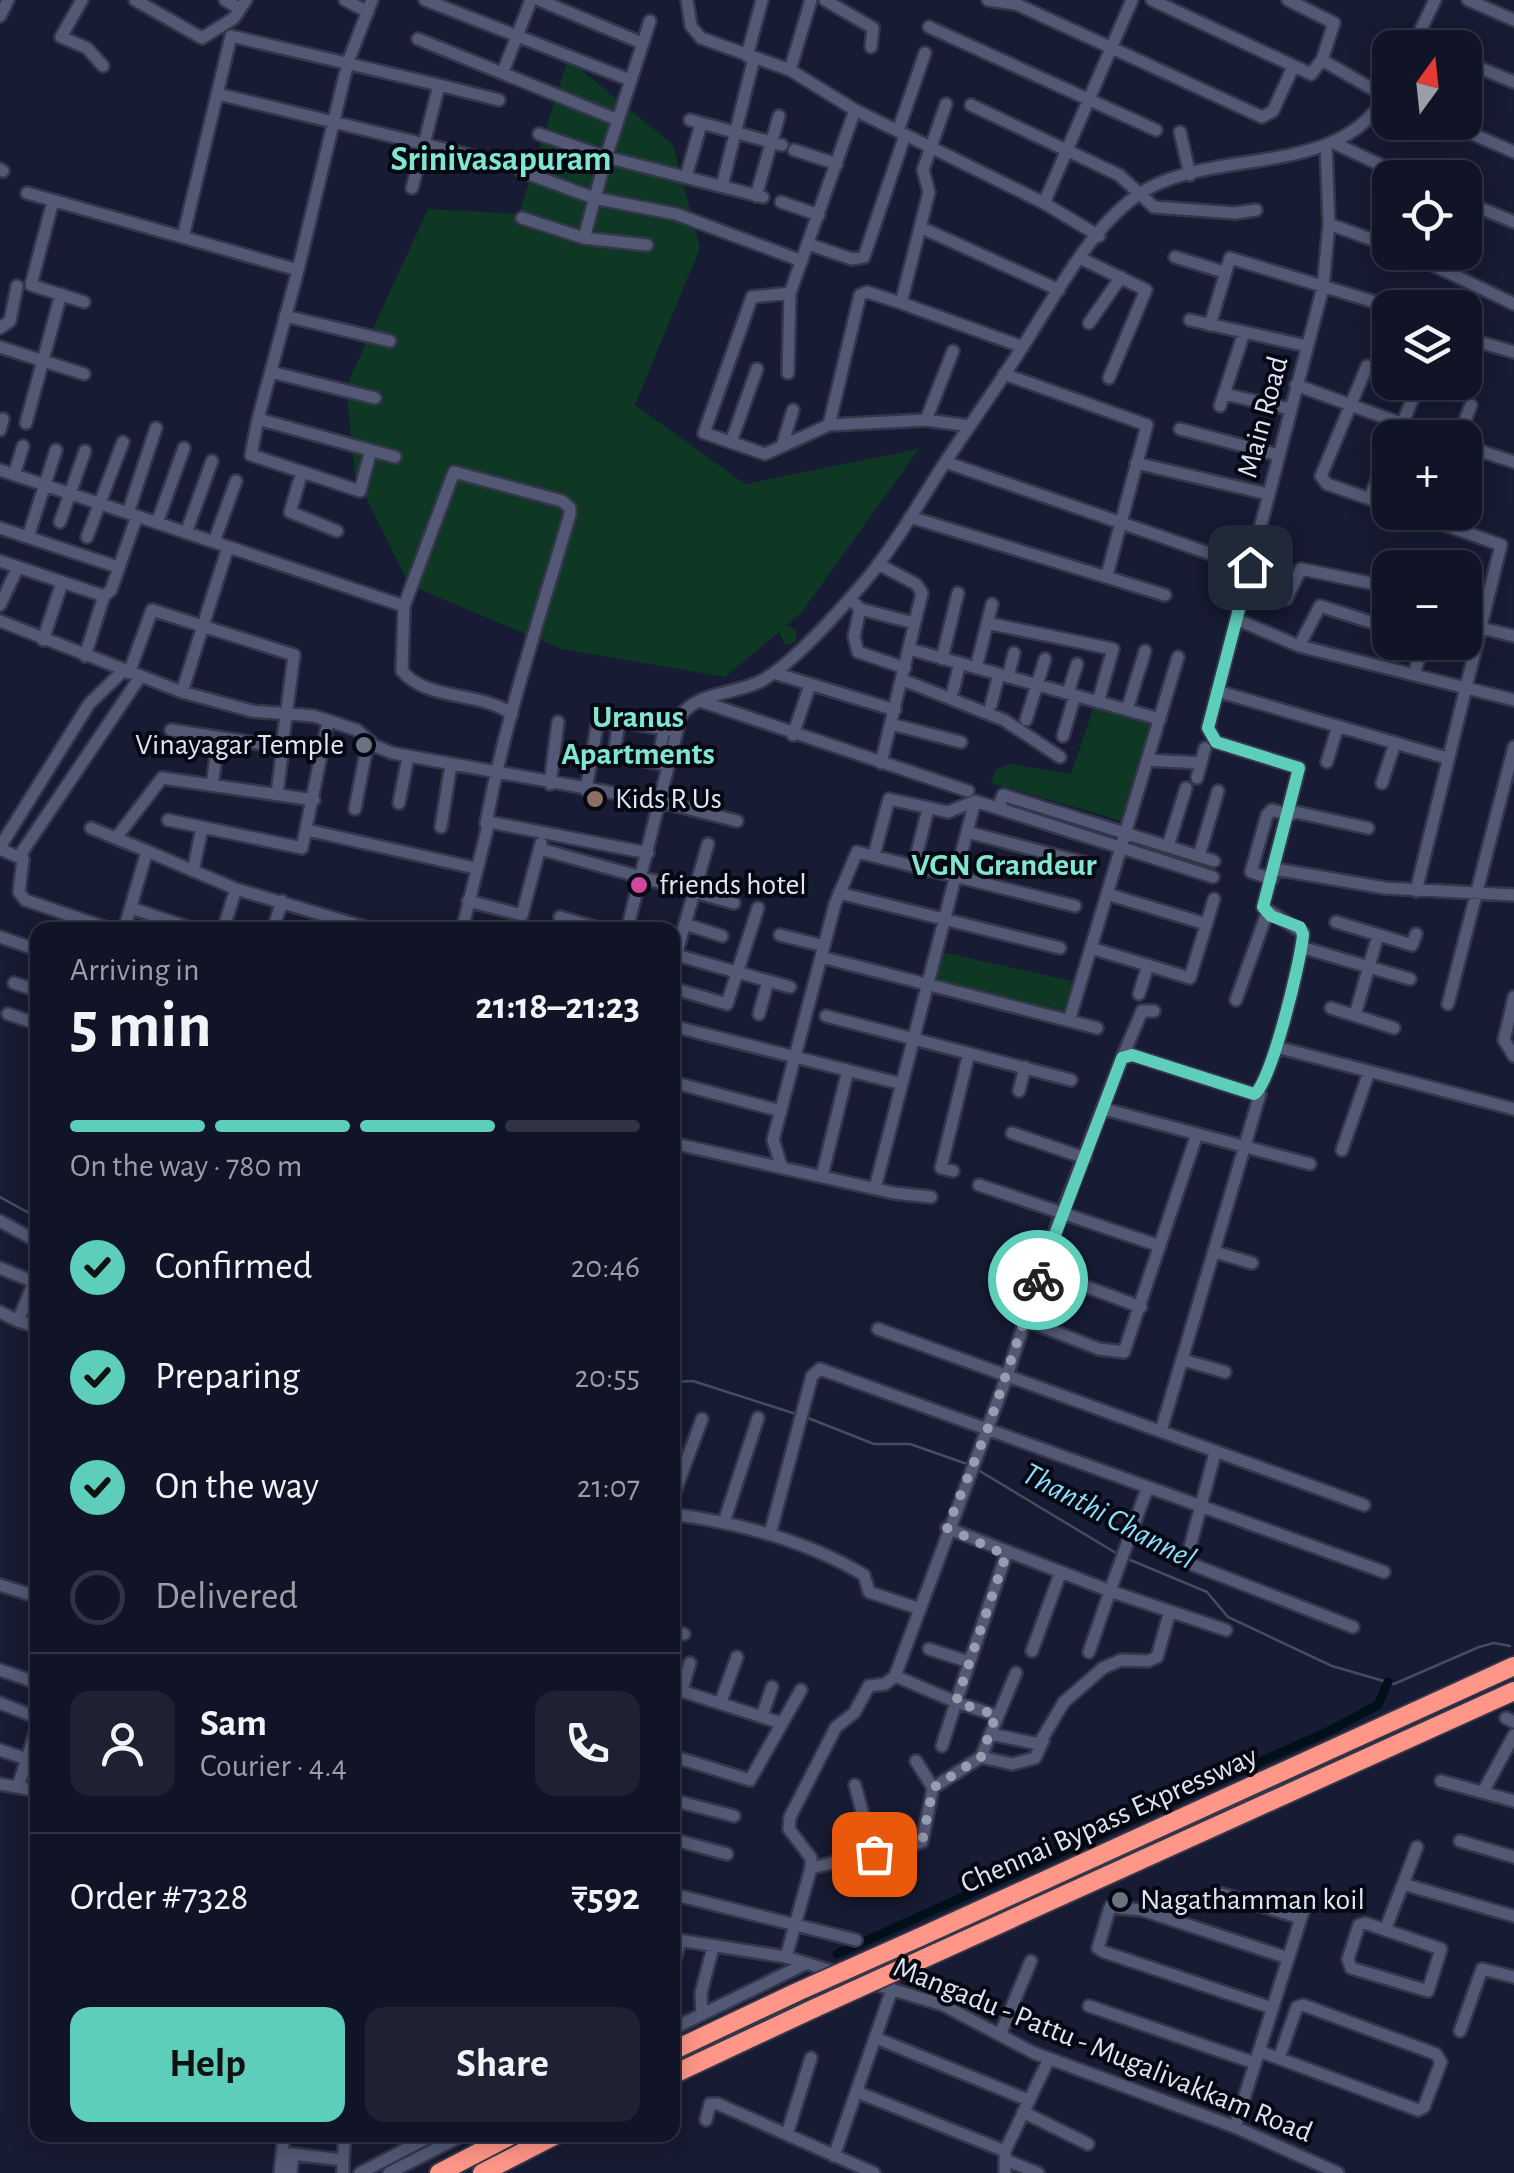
<!DOCTYPE html>
<meta charset="utf-8">
<style>
:root{--surface:#111426;--page:#1e2132;--text:#f1f3f6;--muted:#9c9ea7;--line:#303343;--accent:#5dceb9}
body{margin:0;font-family:"Alegreya Sans",sans-serif;background:var(--page);color:var(--text);height:100vh;display:flex;flex-direction:column;font-size:38px;white-space:nowrap}
*{box-sizing:border-box;margin:0}
p{font-size:32px;color:var(--muted)}
.icon{flex:none;width:55px;height:55px;fill:none;stroke:currentColor;stroke-width:2;stroke-linecap:round;stroke-linejoin:round}
.map{position:relative;flex:1;overflow:hidden}
.sheet{position:absolute;left:30px;top:922px;width:650px;height:1220px;display:flex;flex-direction:column;background:var(--surface);border-radius:20px;box-shadow:0 5px 25px #0003,0 0 0 2px var(--line)}
.sheet>*{flex:none}
.needle{width:65px;rotate:15deg}
.fabs{position:absolute;left:1372px;top:30px;display:grid;gap:20px}
.fabs a{display:grid;place-items:center;width:110px;height:110px;border-radius:20px;background:var(--surface);box-shadow:0 5px 25px #0003,0 0 0 2px var(--line);font-size:50px}
.pin{position:absolute;display:grid;place-items:center;width:85px;height:85px;color:#fff;margin:-42px;border-radius:20px;box-shadow:0 5px 15px #0006}
.courier{position:absolute;display:grid;place-items:center;width:100px;height:100px;margin:-50px;border:8px solid #5dceb9;border-radius:50%;background:#fff;color:#222;box-shadow:0 2px 12px #0007}
.overview em{font-style:normal;font-weight:700}
.overview div{display:flex;flex-direction:column-reverse}
.overview{display:flex;align-items:center;justify-content:space-between;height:170px;padding:0 40px}
h1{font-size:65px;font-weight:700;line-height:75px}
.bar{display:grid;grid-template-columns:repeat(4,1fr);gap:15px 10px;align-content:center;height:120px;padding:0 40px}
.bar i{height:12px;border-radius:8px;background:var(--line)}
.bar .selected{background:var(--accent)}
.bar p{grid-column:span 4}
.line{display:flex;align-items:center;gap:25px;padding:0 40px;border-top:2px solid var(--line)}
.line div{flex:1}
.round{display:grid;place-items:center;flex:none;width:105px;height:105px;border-radius:20px;background:var(--page)}
ol{padding:0 40px;list-style:none}
li{display:flex;align-items:center;gap:30px;height:110px}
li p{margin-inline-start:auto}
li .icon{padding:10px;border-radius:50%;background:var(--accent);color:#111;stroke-width:4}
li:last-child{color:var(--muted)}
li i{width:55px;height:55px;border:5px solid var(--line);border-radius:50%}
.cta{display:flex;gap:20px;margin-top:auto;padding:20px 40px}
.cta a{flex:1;height:115px;border-radius:20px;background:var(--accent);color:#111;font-size:40px;font-weight:700;line-height:115px;text-align:center}
.cta a+a{background:var(--page);color:var(--text)}
.map>svg:first-child{display:block}
.green{fill:#0e3823}
.lines{fill:none;stroke-linecap:round;stroke-linejoin:round}
.stream{stroke:#434f5b;stroke-width:2.5}
.canal{stroke:#001019;stroke-width:9}
.minor-casing{stroke:#34364a;stroke-width:16}
.highway-casing{stroke:#34364a;stroke-width:22}
.minor{stroke:#535975;stroke-width:11}
.highway{stroke:#ff9688;stroke-width:18}
.highway-bridge-casing{stroke:#34364a;stroke-width:22;stroke-linecap:butt}
.highway-bridge{stroke:#ff9688;stroke-width:18}
.done{stroke:#999db0;stroke-width:10;stroke-dasharray:0 18}
.route{stroke:#5dceb9;stroke-width:12}
.worship-dot{fill:#6b7280;stroke:#050711;stroke-width:4}
.education-dot{fill:#8d6e63;stroke:#050711;stroke-width:4}
.hotel-dot{fill:#d1479c;stroke:#050711;stroke-width:4}
.labels{text-anchor:middle;dominant-baseline:central;stroke-width:8;stroke-linejoin:round;paint-order:stroke}
.street-label{font-size:30px;fill:#dfe3f4;stroke:#050711}
.poi-label{font-size:30px;fill:#dfe3f4;stroke:#050711;text-anchor:start}
.neighbourhood-label{font-size:32px;font-weight:bold;fill:#80e5d1;stroke:#050711}
.water-label{font-size:32px;font-style:italic;fill:#8adfff;stroke:#050711}
.quarter-label{font-size:35px;font-weight:bold;fill:#80e5d1;stroke:#050711}
</style>
<div class="map">
<svg width="1514" height="2173" viewBox="0 0 1514 2173">
<rect width="100%" height="100%" fill="#171b33"/>
<path class="green" d="M568,59L673,145L700,248L635,405L745,484L919,449L801,613L786,625L796,630V642L785,645L779,632L725,677L562,649L409,585L355,475L346,387L428,209L519,214Z
M1094,706L1148,721L1151,726L1122,821L991,783L996,769L1010,764L1071,774Z
M942,952L1076,982L1067,1010L1061,1013L941,983L936,974Z"/>
<g class="lines">
<path class="stream" d="M0,1197L38,1218
M672,1382L693,1381L796,1414
M808,1418L874,1444H910L967,1464
M978,1470L1116,1553
M1128,1559L1207,1592L1228,1617L1332,1666L1394,1684L1479,1647L1494,1643L1510,1646"/>
<path class="canal" d="M837,1954L1333,1729L1378,1705L1388,1682"/>
<defs>
<path id="minor" d="M82,0L61,37L87,48L103,66
M135,0L202,38L234,18L246,0
M225,0L240,9
M345,0L368,12
M425,0L630,80
M539,0L642,43
M687,0L691,26L701,38L790,70L855,110L1044,203L1099,236
M825,0L873,28L871,47
M988,0L1016,4L1262,117L1273,111L1293,67
M1152,0L1311,74L1322,60L1334,23L1288,0
M1468,0L1514,20
M0,16L8,0
M929,27L1156,130
M418,39L618,120L606,157L763,197
M1412,48L1435,0
M747,56L762,0
M1322,60L1390,99
M1465,62L1514,82
M790,70L811,0
M503,72L531,0
M439,85L499,100
M946,104L923,170L929,192L901,303L1023,347
M971,105L1119,175L1154,207L1235,213L1256,210
M618,120L650,21
M690,120L782,145
M1445,122L1514,152
M898,131L925,53
M1180,132L1190,175
M539,134L606,157L584,238L647,245
M1332,142L1408,178
M794,150L837,164
M0,169L3,171
M521,171L594,198L676,214L802,261
M686,177L701,124
M722,186L754,58
M412,188L424,144L492,161
M27,193L298,270L348,62L372,0
M756,196L779,116
M53,201L31,285L84,302
M781,202L819,215
M1465,202L1514,222
M1044,203L1132,0
M522,218L584,238
M1329,224L1390,246
M922,228L1059,290
M183,237L231,36L439,85L424,144L218,94
M808,244L852,259L864,257L905,135
M1406,252L1514,304
M1175,257L1224,272
M1082,259L1146,290L1109,378
M298,270L258,419L395,457
M790,293L752,297L704,433L765,454L829,425L926,420L970,426
M285,316L390,341
M1190,320L1307,346
M1089,323L1121,277
M1210,325L1230,258L1375,302
M0,328L10,321L17,286
M1465,338L1514,352
M0,347L84,374
M1367,366L1321,476L1327,484L1390,506
M271,372L375,398
M788,373L790,293L855,110
M1004,374L1147,425L1107,575
M1296,385L1441,438
M1224,394L1290,409
M1220,406L1244,333
M258,419L251,455L360,491L371,450
M926,420L953,351
M26,423L61,294
M829,425L860,295L867,292L901,303
M1180,429L1278,455
M0,430L3,419
M1396,438L1420,382
M1458,438L1471,405
M731,442L757,369
M782,446L793,410
M1465,446L1514,462
M945,462L1249,567
M1136,463L1268,494
M0,470L404,606
M302,472L290,512L337,531
M14,475L23,446
M1369,499L1390,450
M1409,512L1501,545L1416,891
M128,513L156,428
M910,517L1165,595
M60,522L85,451
M157,523L184,448
M0,528L118,567
M186,533L212,461
M28,537L56,450
M87,537L123,442
M214,542L236,481
M0,561L104,596L111,590L137,516
M878,564L916,584L922,593L881,763
M1244,588L1286,599L1301,569L1390,587
M850,598L860,609L854,637L858,652L905,668
M0,605L18,567
M860,609L914,623
M1236,619L1299,646L1514,700
M0,621L182,692L252,711L314,716L357,730L375,746L392,753L658,801L737,821
M987,623L1113,649L1098,702
M1481,628L1514,636
M43,640L62,583
M1299,646L1320,606L1380,625
M909,649L1160,719
M85,656L104,596
M942,659L958,593
M976,668L992,604
M129,673L152,610L294,655L282,747L171,730
M774,673L895,710
M1414,674L1424,642
M1008,677L1014,653
M903,680L1004,720L1060,757
M953,691L960,663
M1217,691L1447,758
M182,692L228,547
M1068,693L1077,664
M700,701L968,791
M991,705L999,674
M1127,710L1145,651
M1026,720L1045,659
M891,724L961,742
M793,735L810,685
M1063,736L1075,695
M1147,760L1201,763
M1327,762L1338,726
M658,763L664,729
M667,765L614,755L619,721L676,731
M1197,778L1205,748
M1382,783L1395,743
M212,784L219,738
M550,784L558,722
M586,790L599,714
M277,794L283,746
M399,803L408,757
M355,809L368,741
M1006,811L999,806L1003,795L1214,861
M1291,811L1368,828
M168,820L302,848L328,721
M486,824C505,719 540,617 570,514V508L562,501L454,472L404,606L402,671C427,701 480,691 512,714
M441,827L451,764
M91,828L147,851
M307,830L475,868
M967,832L1089,864
M116,838L162,778L314,800
M1168,846L1186,788
M0,847L89,704L123,671
M0,849L23,859L19,892L25,900L113,930
M540,849L734,903
M20,855L140,677
M874,855L889,799L948,812L975,801L1213,877
M1199,856L1218,791
M914,865L928,809
M1275,869L1385,888L1514,895
M193,871L202,828
M1272,879L1251,872L1267,815L1272,810L1290,815
M839,893L1060,948
M1107,894L1206,924
M468,901L522,915L541,843
M131,908L196,930
M560,917L604,930
M1336,922L1412,945L1416,934
M685,924L722,936
M124,930L147,851L236,889L374,930
M223,930L236,889
M273,930L282,901
M462,930L489,822L648,853
M627,930L681,715C701,690 737,695 763,680C796,661 841,609 866,580C895,545 918,505 942,467C971,423 1002,380 1030,335C1059,289 1091,229 1135,197C1208,143 1344,184 1390,88
M780,935L824,946
M0,937L38,950
M1301,947L1410,979
M1091,948L1190,978L1214,899
M676,955L790,987
M821,957L1097,1028
M672,969L708,844
M14,983L38,991
M672,988L727,1004L758,908
M1139,994L1148,965
M1514,997L1504,1040L1514,1056
M1236,1000L1267,913
M1448,1004L1514,747
M1331,1008L1394,1028
M8,1014L38,1024
M759,1014L768,981
M1355,1015L1378,935
M826,1016L1071,1080
M1069,1021L1178,657
M672,1026L902,1084
M1276,1047L1514,1109
M1122,1058L1142,1011H1154
M672,1082L781,1111
M1019,1091L1025,1067
M1104,1109L1310,1164
M1012,1133L1085,1158
M672,1143L894,1193L931,1197
M1342,1150L1369,1072
M782,1168L773,1140L835,904L857,852L1075,906
M953,1171L941,1168L969,1053
M822,1176L848,1070
M979,1185L1160,1246
M875,1188L975,801
M0,1221L38,1242
M1215,1252L1252,1263
M0,1268L34,1282L18,1321L38,1327
M1041,1270L1141,1307
M0,1312L18,1321
M1025,1320L1099,1349L1124,1352L1197,1134
M878,1329L1364,1505
M1183,1360L1225,1372
M1161,1431L1260,1094
M1215,1453L1186,1562L1353,1627
M1147,1489L1110,1591L1226,1630
M672,1500L702,1419
M672,1514C739,1523 806,1540 864,1575L869,1592L917,1608
M725,1519L758,1418
M947,1528L1110,1591L1089,1652
M770,1534L812,1376L820,1369L1384,1572
M0,1585L38,1597
M672,1631L684,1634
M929,1649L966,1661
M1032,1651L1060,1574
M0,1670L38,1683
M895,1676L956,1702L1006,1555
M672,1688L781,1723
M682,1690L690,1663
M721,1701L737,1657
M0,1703L38,1718
M762,1716L772,1687
M1506,1718L1514,1722
M990,1734L1039,1744L1064,1702L1103,1668L1121,1660L1148,1661L1157,1657L1170,1611
M942,1746L956,1702L995,1715
M0,1750L24,1758
M672,1756L750,1780L801,1690
M981,1757L1012,1764L1035,1758L1043,1741
M1441,1781L1514,1801
M0,1784L38,1791
M855,1785L874,1855
M18,1786L38,1725
M933,1788L981,1757L1016,1673
M1483,1792L1514,1735
M672,1800L734,1816
M672,1839L727,1854
M1460,1841L1514,1857
M811,1868L922,1842L933,1788L916,1761
M1403,1884L1417,1847
M672,1894L856,1940
M1222,1894L1301,1918
M1365,1923L1441,1949L1428,1991L1351,1968L1348,1959L1359,1925Z
M1385,1930L1403,1884L1514,1916
M672,1939L786,1957L943,2005L1034,2053L1235,2127L1338,2173
M786,1957L811,1868V1858L789,1829L790,1817L836,1727L854,1713L869,1686L885,1684L895,1676L1007,1376L1047,1252L1122,1058L1132,1055L1254,1094C1270,1089 1302,957 1303,933L1263,907L1299,768L1216,742L1208,728L1323,287L1329,224L1326,145
M672,1970L680,1941
M1089,2006L1255,2063
M1272,2008L1104,1952L1098,1948L1110,1907L1142,1910L1288,1958
M702,2014L701,1993L713,1947
M672,2029L805,1964
M1460,2031L1482,1969L1514,1977
M1000,2035L1031,1961
M876,2038L1028,2100
M1259,2051L1418,2110L1424,2107L1441,2062L1436,2054L1303,2005L1297,2007L1279,2058
M857,2092L1005,2151
M1023,2112L1088,2144
M706,2120L710,2104H718L874,2173
M1235,2127L1307,1899
M787,2134L811,2058
M283,2153L343,2160V2173
M834,2156L892,1989
M343,2160L345,2135
M1006,2160L1038,2173
M280,2173L284,2135
M291,2173L293,2154
M360,2173L427,2138
M389,2173L463,2135
M1005,2173V2151L1049,2059"/>
<path id="highway" d="M918,1938L1514,1666
M936,1953L1514,1691
M672,2051L797,1992
M672,2075L815,2008
M439,2173L512,2135
M482,2173L556,2135"/>
</defs>
<use href="#minor" class="minor-casing"/>
<use href="#highway" class="highway-casing"/>
<use href="#minor" class="minor"/>
<use href="#highway" class="highway"/>
<defs>
<path id="highway-bridge" d="M797,1992L918,1938
M815,2008L936,1953"/>
</defs>
<use href="#highway-bridge" class="highway-bridge-casing"/>
<use href="#highway-bridge" class="highway-bridge"/>
</g>
<g class="lines">
<path class="done" d="M874,1854L922,1842L933,1788L981,1757L996,1715L956,1702L1006,1555L947,1528L988,1428L1038,1280"/>
<path class="route" d="M1038,1280L1122,1058L1132,1055L1254,1094C1270,1088 1302,957 1303,934L1300,927L1271,916L1263,907L1299,768L1216,742L1208,728L1250,567"/>
</g>
<g class="worship-dot">
<circle cx="364" cy="745" r="10"/>
<circle cx="1120" cy="1900" r="10"/>
</g>
<circle class="education-dot" cx="595" cy="799" r="10"/>
<circle class="hotel-dot" cx="639" cy="885" r="10"/>
<g class="labels">
<g class="street-label">
<text transform="translate(1263 417) rotate(-75)">Main Road</text>
<text transform="translate(1109 1820) rotate(-24)">Chennai Bypass Expressway</text>
<text transform="translate(1103 2050) rotate(22)">Mangadu - Pattu - Mugalivakkam Road</text>
</g>
<g class="poi-label">
<text x="344" y="745" text-anchor="end">Vinayagar Temple</text>
<text x="615" y="799">Kids R Us</text>
<text x="659" y="885">friends hotel</text>
<text x="1140" y="1900">Nagathamman koil</text>
</g>
<g class="neighbourhood-label">
<text x="638" y="717">Uranus<tspan x="638" dy="37">Apartments</tspan></text>
<text x="1004" y="865">VGN Grandeur</text>
</g>
<g class="water-label">
<text transform="translate(1109 1516) rotate(28)">Thanthi Channel</text>
</g>
<g class="quarter-label">
<text x="501" y="159">Srinivasapuram</text>
</g>
</g>
</svg>
<div class="fabs">
<a><svg class="needle" viewBox="-14 -14 28 28"><path d="M0-13l5 13h-10z" fill="#e53935"/><path d="M0 13l5-13h-10z" fill="#9c9ea7"/></svg></a>
<a><svg class="icon" aria-label="locate" viewBox="0 0 24 24"><circle cx="12" cy="12" r="6"/><path d="M12 2v4M12 18v4M2 12h4M18 12h4"/></svg></a>
<a><svg class="icon" aria-label="layers" viewBox="0 0 24 24"><path d="M12 4l9 5-9 5-9-5zM3 14l9 5 9-5"/></svg></a>
<a>+</a>
<a>−</a>
</div>
<div class="pin" style="left:874px;top:1854px;background:#ea580c"><svg class="icon" aria-label="bag" viewBox="0 0 24 24"><path d="M5 8h14l-1 12H6zM9 8a3 3 0 0 1 6 0"/></svg></div>
<div class="pin" style="left:1250px;top:567px;background:#1f2937"><svg class="icon" aria-label="home" viewBox="0 0 24 24"><path d="M3 11l9-7 9 7M6 9v11h12V9"/></svg></div>
<div class="courier" style="left:1038px;top:1280px"><svg class="icon" aria-label="bike" viewBox="0 0 24 24"><circle cx="6" cy="16" r="4"/><circle cx="18" cy="16" r="4"/><path d="M6 16l4-8h5l3 8M10 8l3 8H6M13 5h3"/></svg></div>
<section class="sheet">
<div class="overview"><div><h1>5 min</h1><p>Arriving in</p></div><em>21:18–21:23</em></div>
<div class="bar"><i class="selected"></i><i class="selected"></i><i class="selected"></i><i></i><p>On the way · 780 m</p></div>
<ol>
<li><svg class="icon" aria-label="check" viewBox="0 0 24 24"><path d="M5 12l5 5 9-10"/></svg>Confirmed<p>20:46</p></li>
<li><svg class="icon" aria-label="check" viewBox="0 0 24 24"><path d="M5 12l5 5 9-10"/></svg>Preparing<p>20:55</p></li>
<li><svg class="icon" aria-label="check" viewBox="0 0 24 24"><path d="M5 12l5 5 9-10"/></svg>On the way<p>21:07</p></li>
<li><i></i>Delivered</li>
</ol>
<div class="line" style="height:180px"><a class="round"><svg class="icon" aria-label="person" viewBox="0 0 24 24"><circle cx="12" cy="8" r="4"/><path d="M4 21q1-7 8-7t8 7"/></svg></a><div><b>Sam</b><p>Courier · 4.4</p></div><a class="round"><svg class="icon" aria-label="phone" viewBox="0 0 24 24"><path d="M5 4h4l2 5-3 2q2 4 5 5l2-3 5 2v4C11 20 4 13 5 4z"/></svg></a></div>
<div class="line" style="height:130px"><div>Order #7328</div><b>₹592</b></div>
<div class="cta"><a>Help</a><a>Share</a></div>
</section>
</div>
